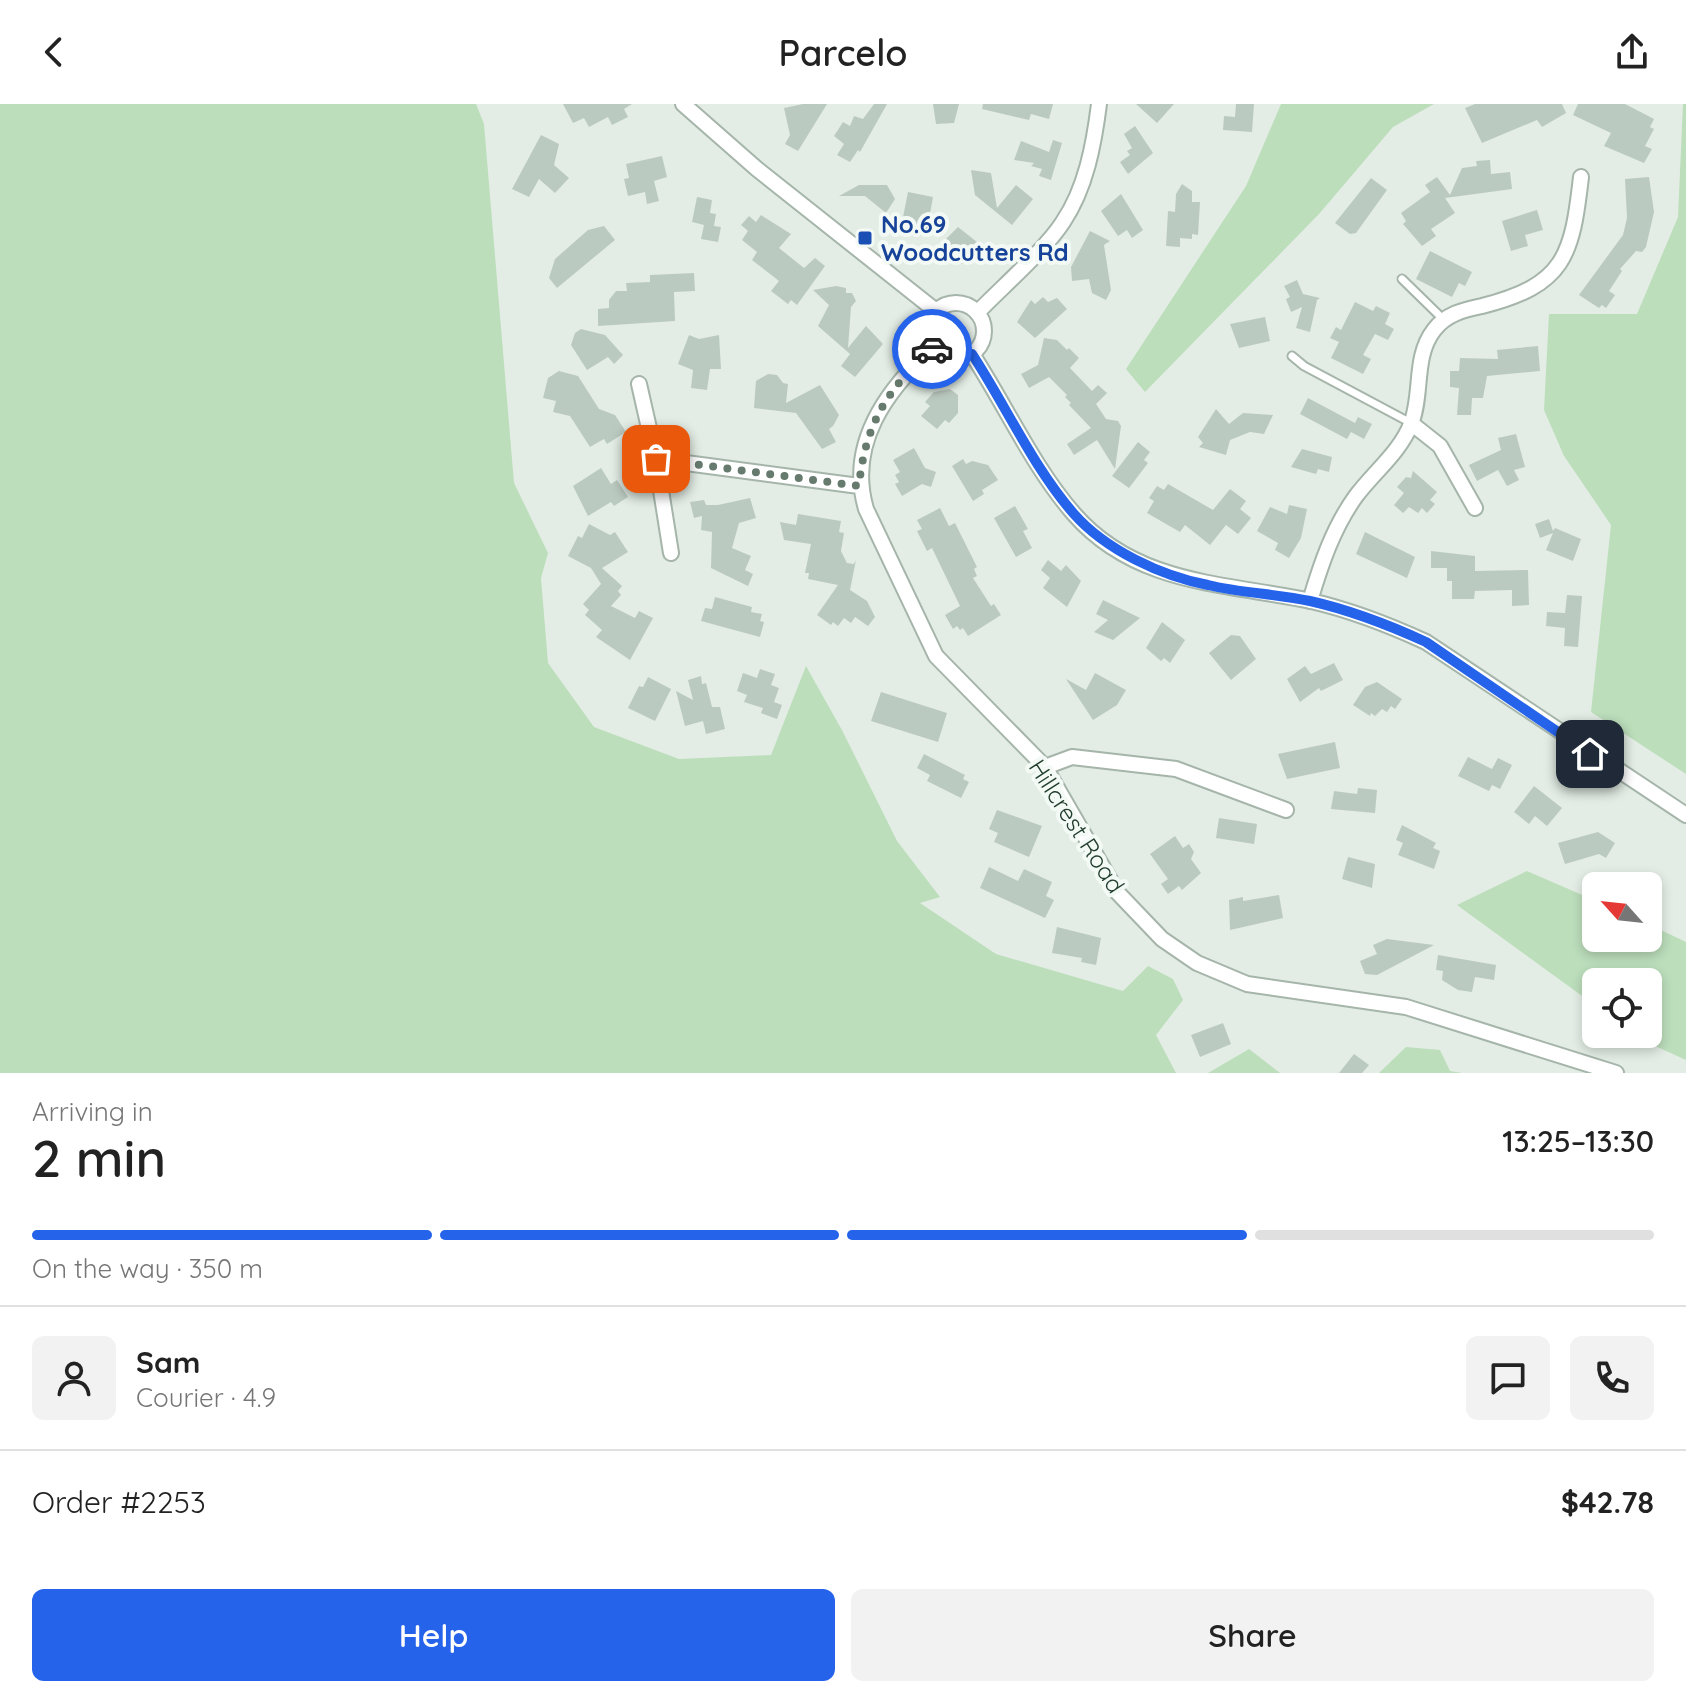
<!DOCTYPE html>
<meta charset="utf-8">
<style>
:root{--surface:#fff;--page:#f2f2f2;--text:#222;--muted:#767676;--line:#e0e0e0;--accent:#2563eb}
body{margin:0;font-family:Quicksand,sans-serif;background:var(--page);color:var(--text);height:100vh;display:flex;flex-direction:column;font-size:30px;white-space:nowrap}
*{box-sizing:border-box;margin:0}
p{font-size:26px;color:var(--muted)}
.icon{flex:none;width:44px;height:44px;fill:none;stroke:currentColor;stroke-width:2;stroke-linecap:round;stroke-linejoin:round}
.map{position:relative;height:969px;overflow:hidden}
.side{display:flex;flex-direction:column;background:var(--surface);flex:1}
.side>*{flex:none}
.needle{width:52px;rotate:297deg}
.controls{position:absolute;left:1582px;top:768px;display:grid;gap:16px}
.controls a{display:grid;place-items:center;width:80px;height:80px;border-radius:12px;background:var(--surface);box-shadow:0 4px 12px #0003;font-size:40px}
.pin{position:absolute;display:grid;place-items:center;width:68px;height:68px;color:#fff;margin:-34px;border-radius:16px;box-shadow:0 4px 12px #0006}
.courier{position:absolute;display:grid;place-items:center;width:80px;height:80px;margin:-40px;border:6px solid #2563eb;border-radius:50%;background:#fff;color:#222;box-shadow:0 2px 10px #0007}
.headline em{font-style:normal;font-weight:600}
.headline div{display:flex;flex-direction:column-reverse}
.headline{display:flex;align-items:center;justify-content:space-between;height:136px;padding:0 32px}
h1{font-size:52px;font-weight:600;line-height:60px}
.bar{display:grid;grid-template-columns:repeat(4,1fr);gap:12px 8px;align-content:center;height:96px;padding:0 32px}
.bar i{height:10px;border-radius:6px;background:var(--line)}
.bar .active{background:var(--accent)}
.bar p{grid-column:span 4}
.line{display:flex;align-items:center;gap:20px;padding:0 32px;border-top:2px solid var(--line)}
.line div{flex:1}
.round{display:grid;place-items:center;flex:none;width:84px;height:84px;border-radius:12px;background:var(--page)}
.primary-button{display:flex;gap:16px;margin-top:auto;padding:16px 32px}
.primary-button a{flex:1;height:92px;border-radius:12px;background:var(--accent);color:#fff;font-size:32px;font-weight:600;line-height:92px;text-align:center}
.primary-button a+a{background:var(--page);color:var(--text)}
header{display:flex;justify-content:space-between;align-items:center;height:104px;padding:0 32px;background:var(--surface);font-size:36px;font-weight:600}
.map>svg:first-child{display:block}
.green{fill:#bcdebb}
.building{fill:#bbcac0}
.lines{fill:none;stroke-linecap:round;stroke-linejoin:round}
.service-casing{stroke:#a5b5aa;stroke-width:11}
.minor-casing{stroke:#a5b5aa;stroke-width:18}
.service{stroke:#fff;stroke-width:7}
.minor{stroke:#fff;stroke-width:14}
.done{stroke:#667b6e;stroke-width:8;stroke-dasharray:0 14.4}
.route{stroke:#2563eb;stroke-width:10}
.transit-dot{fill:#1a4fb4;stroke:#f3f9f4;stroke-width:3}
.labels{text-anchor:middle;dominant-baseline:central;stroke-width:8;stroke-linejoin:round;paint-order:stroke}
.transit-label{font-size:24px;font-weight:bold;fill:#164399;stroke:#f3f9f4;text-anchor:start}
.street-label{font-size:24px;fill:#223e2e;stroke:#f3f9f4}
</style>
<header><svg class="icon" aria-label="back" viewBox="0 0 24 24"><path d="M15 5l-7 7 7 7"/></svg>Parcelo<svg class="icon" aria-label="share" viewBox="0 0 24 24"><path d="M12 15V3M7 8l5-5 5 5M5 13v7h14v-7"/></svg></header>
<div class="map">
<svg width="1686" height="969" viewBox="0 0 1686 969">
<rect width="100%" height="100%" fill="#e3ede5"/>
<path class="green" d="M0,0H476L484,20L514,379L548,449L541,474L548,559L594,623L679,655L771,651L806,562L843,628L897,737L940,793L920,799L996,850L1123,887L1148,862L1173,875L1183,896L1156,931L1176,969H0Z
M1281,0H1434L1393,23L1319,110L1145,288L1126,265L1246,82Z
M1683,0H1686V670L1591,608L1611,421L1564,352L1544,306L1549,210H1637L1678,113Z
M1527,767L1596,797V834H1648V820L1686,838V956L1629,930H1648V878H1596V902L1457,801Z
M1406,943L1440,946L1450,967L1462,969H1379Z
M1249,945L1280,969H1208Z"/>
<path class="building" d="M563,0H632L624,5L628,13L612,21L608,13L589,23L584,14L573,19Z
M803,0H827L798,47L785,40L790,31L784,4Z
M874,0H887L860,48L858,46L850,58L837,51L844,40L834,32L843,18L850,22L854,12L863,15Z
M933,0H959L954,19L936,20Z
M983,0H1053L1049,15L1031,10L1029,16L982,5Z
M1136,0H1174L1157,19Z
M1236,0H1254L1252,28L1223,26L1224,12L1235,13Z
M1475,0H1562L1566,9L1542,23L1537,16L1482,39L1465,4Z
M1578,0H1625L1654,15L1650,23L1654,25L1645,42L1652,45L1644,59L1604,42L1611,29L1573,11Z
M1135,22L1153,49L1128,70L1120,58L1130,51L1127,47L1132,44L1124,30Z
M541,31L559,40L554,61L569,74L555,89L539,75L529,93L512,85Z
M1053,36L1062,39L1051,76L1039,72L1042,65L1031,62L1034,59L1014,56L1021,37L1049,48Z
M662,52L667,73L654,77L659,97L647,100L645,88L628,92L624,75L629,74L626,60Z
M1490,56L1491,70L1510,68L1512,85L1445,94L1455,109L1431,125L1436,132L1422,142L1403,120L1406,117L1401,109L1430,88L1425,81L1437,73L1450,91L1462,64L1477,62L1476,57Z
M971,66L991,69L997,104L1016,81L1033,95L1012,121L975,91Z
M1649,73L1654,108L1646,143L1642,148L1636,147L1620,165L1622,167L1609,187L1615,191L1606,204L1602,201L1599,204L1579,191L1623,131L1627,114L1625,75Z
M1371,74L1387,86L1356,129L1350,130L1335,119Z
M1182,80L1192,87V98H1200L1198,131L1192,130V135L1180,134V143L1166,142L1168,107L1175,108L1176,90Z
M859,81H887L895,95L886,109L865,92H839Z
M908,88L933,93L926,132L909,131L901,123Z
M1121,90L1143,126L1132,134L1127,126L1118,132L1101,107Z
M697,93L712,96L710,109L716,110L714,122L721,123L718,138L701,135L704,121L692,118Z
M1537,106L1543,126L1525,131L1528,142L1511,147L1502,117Z
M761,111L791,130L779,144L804,164L815,154L825,162L797,201L791,196L788,200L771,187L779,177L752,156L757,148L742,136L748,127L741,121L749,112L756,118Z
M604,122L615,136L557,184L549,174L555,155L588,126Z
M958,123L982,142L967,160H958L942,139Z
M1090,127L1110,137L1104,141L1111,186L1106,196L1092,189L1089,175L1072,177L1071,163Z
M1430,147L1472,168L1465,182L1459,179L1452,193L1416,175Z
M694,169L695,187L674,188L675,217L598,222V205L609,204V196L616,187H627L626,179L650,178V171Z
M1297,176L1303,190L1320,194L1317,196L1310,228L1296,224L1302,203L1291,208L1286,195L1290,193L1284,182Z
M836,182L846,184V189H852L856,197L851,203L848,244L866,222L883,240L855,273L841,262L850,250L818,222L829,201L813,186Z
M1043,193L1048,198L1057,194L1067,205L1035,234L1017,218L1031,196L1035,200Z
M1355,198L1373,207L1376,202L1390,209L1385,220L1394,225L1388,236L1375,230L1363,251L1371,255L1363,270L1331,254L1339,238L1330,234L1336,223L1341,226Z
M1265,213L1270,237L1239,244L1230,220Z
M581,225L605,231L623,251L614,260L608,253L587,266L571,241L575,229Z
M689,231L699,235L719,231L721,265H710L707,286L691,284L693,266L678,260Z
M1044,234L1057,236L1067,246L1069,244L1079,254L1070,264L1092,287L1098,281L1107,289L1096,300L1106,315L1118,317L1121,322L1115,365L1097,336L1074,351L1067,340L1091,324L1069,301L1071,299L1065,293L1067,291L1049,273L1029,284L1021,270L1038,261Z
M1538,242L1540,267L1487,272L1483,294H1472L1471,311H1457L1459,284L1450,283V267H1459L1460,254L1498,255L1497,246Z
M559,267L578,272L599,305L615,311L626,328L607,340L604,335L590,343L570,312L553,308L556,297L543,294L548,274Z
M768,270L777,271L783,279L788,280L786,299L820,281L839,311L833,322L829,325L836,338L822,345L796,309L754,304L756,277Z
M950,285L958,291V309L949,319L945,316L937,325L921,312L930,302L925,298L934,288Z
M1308,294L1355,319L1358,313L1372,320L1364,335L1351,328L1347,335L1300,310Z
M1216,305L1229,320L1243,309L1273,311L1264,330L1250,328L1230,336L1226,351L1199,343L1203,339L1198,333Z
M1516,330L1525,363L1514,366L1519,376L1507,382L1498,366L1477,377L1469,361L1501,346L1498,334Z
M1138,338L1150,348L1144,356L1148,359L1129,384L1112,372Z
M914,344L925,364L936,368L931,383L922,380L902,392L895,380L899,378L895,371L900,368L893,356Z
M1302,345L1332,353L1329,368L1318,365L1316,370L1291,363Z
M963,355L966,360L972,357L988,361L998,376L982,386L984,390L973,397L952,362Z
M601,364L611,380L617,376L628,393L614,402L611,398L588,412L573,382Z
M1413,367L1437,388L1430,396L1435,400L1427,409L1422,404L1418,409L1409,403L1403,409L1394,401L1404,389L1397,383L1406,373L1411,374Z
M1168,380L1213,406L1230,385L1246,397L1240,405L1251,414L1238,430L1226,421L1210,441L1185,421L1180,428L1147,409L1154,397L1149,394L1157,382L1164,386Z
M750,394L756,414L739,419L732,444L751,452L745,466L753,470L748,482L711,464L712,428L701,426L702,412L694,414L690,398L704,396L706,401H718Z
M1289,401L1307,405L1301,434L1289,454L1275,446L1278,439L1257,427L1270,403L1287,410Z
M1015,402L1028,425L1023,427L1032,444L1016,453L994,414Z
M940,404L949,422L955,419L977,463L974,465L977,472L973,474L991,502L994,500L1001,511L968,532L963,524L960,526L957,522L953,525L945,511L960,502L932,444L927,447L917,427L922,425L917,416Z
M798,410L841,417L839,428L844,429L841,447L847,459L854,460L856,456L850,486L867,497L875,513L868,522L855,513L851,519L844,514L838,522L833,518L831,521L817,511L838,481L808,475L809,469H805L811,440L784,436L780,418L796,421Z
M1549,415L1553,427L1555,424L1581,435L1573,457L1546,446L1553,429L1540,434L1535,420Z
M589,420L610,431L615,428L628,448L602,464L622,482L618,487L621,491L611,502L635,514L639,507L653,514L630,556L596,533L602,526L585,511L589,506L583,500L601,480L591,464L568,452L578,432L582,434Z
M1365,428L1415,453L1407,474L1356,450Z
M1431,447L1475,452V467L1528,466L1529,501L1512,502V486L1475,487L1474,495H1452V477H1447V464H1431Z
M1048,456L1061,467L1066,461L1081,477L1067,503L1043,484L1050,474L1041,466Z
M1567,491L1582,492L1578,543L1564,542L1565,524L1546,522L1547,508L1565,509Z
M715,493L752,503L751,508L762,510L760,517L764,518L760,533L701,517L705,504L712,505Z
M1103,496L1140,514L1113,536L1094,528L1108,516L1096,510Z
M1162,518L1185,536L1170,559L1164,554L1161,557L1146,544Z
M1231,531L1240,532L1256,555L1231,576L1209,549Z
M1334,559L1343,576L1321,587L1319,584L1300,598L1287,575L1305,562L1311,570Z
M760,565L775,570L771,581L779,584L774,598L782,601L777,615L761,609L763,604L744,598L747,591L737,587L743,569L757,574Z
M1095,569L1126,586L1117,601L1093,616L1066,575L1086,586Z
M701,572L702,580L706,579L712,603H720L725,625L706,630L703,617L685,622L676,587L693,596L688,576Z
M648,573L671,585L655,617L628,604L639,582L643,583Z
M1377,578L1402,595L1395,605L1391,602L1387,608L1382,605L1375,612L1371,609L1370,612L1353,601L1365,583Z
M881,588L947,609L938,638L871,617Z
M1335,638L1340,664L1287,675L1278,650Z
M924,650L965,671L963,675L969,678L961,694L927,677L930,671L917,664Z
M1468,653L1492,665L1498,654L1512,661L1500,685L1492,681L1489,687L1458,672Z
M1534,682L1562,704L1547,722L1535,712L1529,720L1514,708Z
M1358,684L1377,686L1375,709L1331,705L1334,687L1357,690Z
M997,706L1042,722L1029,753L994,738L998,729L989,725Z
M1219,714L1257,720L1254,740L1216,734Z
M1402,721L1436,739L1433,744L1440,747L1434,765L1398,751L1403,739L1396,736Z
M1598,728L1615,739L1606,754L1599,750L1565,760L1558,739Z
M1175,732L1183,744L1189,740L1194,748L1191,755L1201,769L1182,786L1179,782L1168,790L1161,780L1168,775L1150,750Z
M1348,753L1375,760L1372,784L1342,775Z
M989,763L1018,777L1024,765L1052,778L1046,792L1054,796L1045,814L980,784Z
M1279,791L1283,814L1230,826L1229,796L1243,793V797Z
M1057,823L1101,834L1096,861L1081,858L1082,854L1052,849Z
M1387,835L1434,841L1377,871L1365,870L1360,857L1377,850L1373,841Z
M1438,851L1496,861L1494,876L1475,873L1472,888L1458,886L1442,876L1443,867L1436,866Z
M1223,919L1231,940L1200,953L1191,931Z
M1354,950L1369,961L1362,969H1339Z"/>
<g class="lines">
<defs>
<path id="service" d="M1402,175L1444,216
M1292,252L1304,262L1411,319"/>
<path id="minor" d="M683,0L757,65L936,207
M928 227a28 28 0 1 1 56 0a28 28 0 1 1-56 0Z
M977,209C1001,184 1045,146 1063,118C1086,84 1094,40 1099,0
M933,244C886,286 847,340 866,405L936,552L1045,663L1117,788L1162,835L1197,859L1247,880L1406,903L1616,969
M972,250C1006,302 1033,363 1074,410C1137,482 1227,479 1311,497C1350,506 1389,521 1426,538L1686,711
M639,280L656,355L671,449
M1411,319L1440,342L1475,404
M656,355L859,382
M1310,497C1321,460 1333,424 1356,392C1374,368 1400,348 1411,320C1423,290 1413,253 1434,226C1446,210 1463,206 1482,202C1565,181 1572,152 1581,73
M1045,663L1072,653L1176,665L1286,706"/>
</defs>
<use href="#service" class="service-casing"/>
<use href="#minor" class="minor-casing"/>
<use href="#service" class="service"/>
<use href="#minor" class="minor"/>
</g>
<g class="lines">
<path class="done" d="M656,355L859,382C865,321 887,285 932,245"/>
<path class="route" d="M932,245L956,256L972,250C1006,302 1033,363 1074,410C1106,446 1161,472 1208,481C1241,489 1277,490 1310,497C1350,506 1389,521 1426,538L1590,650"/>
</g>
<rect class="transit-dot" x="857" y="126" width="16" height="16" rx="4"/>
<g class="labels">
<g class="transit-label">
<text x="881" y="120">No.69<tspan x="881" dy="28">Woodcutters Rd</tspan></text>
</g>
<g class="street-label">
<text transform="translate(1077 722) rotate(57)">Hillcrest Road</text>
</g>
</g>
</svg>
<div class="controls">
<a><svg class="needle" viewBox="-14 -14 28 28"><path d="M0-13l5 13h-10z" fill="#e53935"/><path d="M0 13l5-13h-10z" fill="#767676"/></svg></a>
<a><svg class="icon" aria-label="locate" viewBox="0 0 24 24"><circle cx="12" cy="12" r="6"/><path d="M12 2v4M12 18v4M2 12h4M18 12h4"/></svg></a>
</div>
<div class="pin" style="left:656px;top:355px;background:#ea580c"><svg class="icon" aria-label="bag" viewBox="0 0 24 24"><path d="M5 8h14l-1 12H6zM9 8a3 3 0 0 1 6 0"/></svg></div>
<div class="pin" style="left:1590px;top:650px;background:#1f2937"><svg class="icon" aria-label="home" viewBox="0 0 24 24"><path d="M3 11l9-7 9 7M6 9v11h12V9"/></svg></div>
<div class="courier" style="left:932px;top:245px"><svg class="icon" aria-label="car" viewBox="0 0 24 24"><path d="M5 17H2v-5l4-1 3-4h7l3 4 3 1v5h-3M9 17h6M6 11h13"/><circle cx="7" cy="17" r="2"/><circle cx="17" cy="17" r="2"/></svg></div>
</div>
<section class="side">
<div class="headline"><div><h1>2 min</h1><p>Arriving in</p></div><em>13:25–13:30</em></div>
<div class="bar"><i class="active"></i><i class="active"></i><i class="active"></i><i></i><p>On the way · 350 m</p></div>
<div class="line" style="height:144px"><a class="round"><svg class="icon" aria-label="person" viewBox="0 0 24 24"><circle cx="12" cy="8" r="4"/><path d="M4 21q1-7 8-7t8 7"/></svg></a><div><b>Sam</b><p>Courier · 4.9</p></div><a class="round"><svg class="icon" aria-label="chat" viewBox="0 0 24 24"><path d="M4 5h16v11H9l-5 4z"/></svg></a><a class="round"><svg class="icon" aria-label="phone" viewBox="0 0 24 24"><path d="M5 4h4l2 5-3 2q2 4 5 5l2-3 5 2v4C11 20 4 13 5 4z"/></svg></a></div>
<div class="line" style="height:104px"><div>Order #2253</div><b>$42.78</b></div>
<div class="primary-button"><a>Help</a><a>Share</a></div>
</section>
